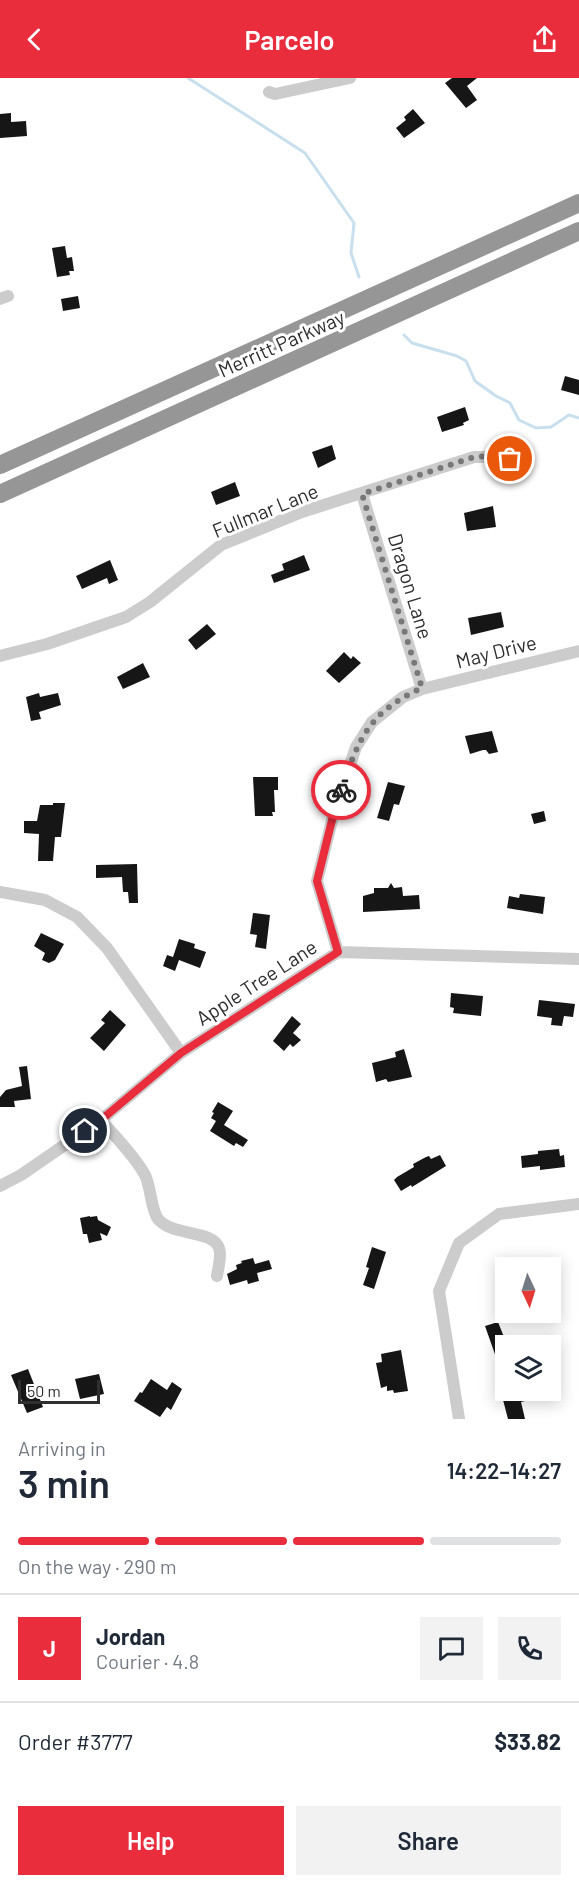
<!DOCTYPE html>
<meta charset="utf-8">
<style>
:root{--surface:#fff;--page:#f2f2f3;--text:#1f2937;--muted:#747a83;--line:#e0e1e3;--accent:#ea2d3d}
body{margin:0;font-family:Barlow,sans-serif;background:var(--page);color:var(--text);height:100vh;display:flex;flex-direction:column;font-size:22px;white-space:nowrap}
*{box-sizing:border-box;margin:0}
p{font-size:20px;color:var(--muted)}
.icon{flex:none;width:33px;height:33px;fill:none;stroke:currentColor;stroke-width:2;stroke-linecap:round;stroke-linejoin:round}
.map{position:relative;height:1341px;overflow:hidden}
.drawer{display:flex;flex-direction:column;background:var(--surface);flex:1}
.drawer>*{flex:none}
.needle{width:39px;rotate:176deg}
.controls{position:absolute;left:495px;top:1179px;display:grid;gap:12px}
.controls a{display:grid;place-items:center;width:66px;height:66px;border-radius:0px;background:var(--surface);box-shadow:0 3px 15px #0003;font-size:30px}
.scale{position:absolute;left:18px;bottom:15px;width:82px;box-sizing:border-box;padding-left:6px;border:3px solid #2f2f2f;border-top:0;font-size:16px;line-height:21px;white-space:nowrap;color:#2f2f2f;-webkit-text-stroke:4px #fff;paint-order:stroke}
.pin{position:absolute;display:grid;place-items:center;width:51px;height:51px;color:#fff;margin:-26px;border:3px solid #fff;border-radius:50%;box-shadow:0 2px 6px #0007}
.courier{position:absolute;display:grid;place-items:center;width:60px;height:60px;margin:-30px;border:4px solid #ea2d3d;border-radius:50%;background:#fff;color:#222;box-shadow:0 2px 8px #0007}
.overview em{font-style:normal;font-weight:600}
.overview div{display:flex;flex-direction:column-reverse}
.overview{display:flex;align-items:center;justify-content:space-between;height:102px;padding:0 18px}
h1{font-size:39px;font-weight:600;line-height:45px}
.bar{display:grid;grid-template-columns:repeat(4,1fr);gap:9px 6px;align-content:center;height:72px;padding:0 18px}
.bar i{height:8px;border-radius:4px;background:var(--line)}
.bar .selected{background:var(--accent)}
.bar p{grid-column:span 4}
.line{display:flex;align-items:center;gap:15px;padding:0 18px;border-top:2px solid var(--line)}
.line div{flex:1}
.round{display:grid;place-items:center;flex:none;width:63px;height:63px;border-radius:0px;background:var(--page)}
.action{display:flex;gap:12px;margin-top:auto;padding:12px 18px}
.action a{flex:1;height:69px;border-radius:0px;background:var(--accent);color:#fff;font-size:24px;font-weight:600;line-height:69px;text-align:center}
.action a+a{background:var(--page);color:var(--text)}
header{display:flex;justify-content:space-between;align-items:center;height:78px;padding:0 18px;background:var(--accent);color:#fff;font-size:27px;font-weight:600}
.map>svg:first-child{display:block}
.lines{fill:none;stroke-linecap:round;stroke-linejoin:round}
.stream{stroke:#c8dfed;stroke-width:3}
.building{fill:#161616}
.minor{stroke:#ccc;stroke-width:12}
.highway{stroke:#969696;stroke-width:18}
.done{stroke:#787878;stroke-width:6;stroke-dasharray:0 10.8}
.route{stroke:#ea2d3d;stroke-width:8}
.labels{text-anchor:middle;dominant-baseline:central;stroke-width:6;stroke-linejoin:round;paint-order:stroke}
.street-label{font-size:20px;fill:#2f2f2f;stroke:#fff}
</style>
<header><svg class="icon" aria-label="back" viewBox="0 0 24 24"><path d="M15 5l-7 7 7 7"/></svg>Parcelo<svg class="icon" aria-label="share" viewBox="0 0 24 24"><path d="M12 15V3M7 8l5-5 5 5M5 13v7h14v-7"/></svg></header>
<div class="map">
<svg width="579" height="1341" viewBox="0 0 579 1341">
<rect width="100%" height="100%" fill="#fff"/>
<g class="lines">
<path class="stream" d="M188,0L305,75L354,145L351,175L359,199
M404,257L412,265L457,278L466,283L475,303L496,318L510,325L519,342L536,350L551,349L569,337L579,340"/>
</g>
<path class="building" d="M452,0H477L467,8L477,22L466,30L445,5Z
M413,31L425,45L404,60L396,50L406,42L404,39Z
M11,35V44L26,43L27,58L0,60V36Z
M65,168L67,180L72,179L74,193H69L70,197L57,199L52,170Z
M78,218L80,230L63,233L61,221Z
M565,298L579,302V317L561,312Z
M465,329L469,342L463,345L464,347L442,354L437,339Z
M332,367L336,381L318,390L312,374Z
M235,404L240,418L216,427L211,414Z
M493,428L496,449L467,453L464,435Z
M304,477L310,492L274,505L271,497L284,492L282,486Z
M110,482L118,502L109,506L107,500L82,511L76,498Z
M501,534L504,549L471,557L468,540Z
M207,546L216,556L196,572L188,562Z
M344,574L351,581L353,578L361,585L339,605L326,593Z
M143,585L150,599L123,611L117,599Z
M39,615L40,619L58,615L61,627L39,634L41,641L31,643L26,619Z
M492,653L498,674L489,676L486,672H483L470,676L465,658Z
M253,699H278V712H274L275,734H272L273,738H255Z
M388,704L405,708L399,727L394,726L389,743L377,740Z
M53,725H65L61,759H55L53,783H38L39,756L24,755V743H37L40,727H53Z
M544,733L546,743L534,746L531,736Z
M137,786L138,825H129L128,814H123L122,799L96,800V787Z
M391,805L394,810L402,809L403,818L419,817L420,831L363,834V818L374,815V810H388Z
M520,816L545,819L543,836L507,830L509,818L519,820Z
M253,835L270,837L266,871L255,869L257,857L250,856Z
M41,855L64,866L55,882L49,885L42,882L45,875L34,868Z
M179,861L195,866L194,870L206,874L200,890L179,882L175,893L163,888L167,877L173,879Z
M451,915L483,918L481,938L453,935L454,930L450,929Z
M539,922L575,926L573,939L564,938L562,948L551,947L552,940L537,938Z
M110,932L126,947L104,973L90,960L105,945L101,942Z
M292,938L301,946L293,955L301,962L293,969L290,966L284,973L273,963Z
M404,971L412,999L388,1004L386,1001L376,1004L372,985L396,979L395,974Z
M27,988L31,1021L14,1023L15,1029H0V1019L6,1012L22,1008L19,989Z
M218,1024L233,1033L224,1047L248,1062L243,1069L236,1065L234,1068L210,1053L216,1043L211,1040L214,1035L212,1034Z
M559,1071L560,1078L564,1077L565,1089L540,1092V1088L522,1090L521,1078L538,1076V1073Z
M440,1077L446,1088L412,1109L411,1107L401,1113L394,1102L397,1099L414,1089L413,1086L426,1079L429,1078L431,1081Z
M90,1138V1139L97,1138L98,1142L111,1149L107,1158L100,1155L102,1162L89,1165L87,1156H83L80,1140Z
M372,1169L386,1174L374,1211L363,1207L369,1190L366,1189Z
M253,1180L255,1186L269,1182L272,1191L257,1195L259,1203L248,1206L247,1202L230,1207L227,1196L237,1191L236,1187L242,1185L241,1183Z
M498,1244L506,1264V1280L497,1282L485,1248Z
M401,1272L408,1313L394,1315L393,1312L387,1313V1308L381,1310L376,1285L382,1284L381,1276Z
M28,1291L43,1329L27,1335L11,1297Z
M99,1296L104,1316L80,1321L75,1301Z
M151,1301L167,1312L172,1304L182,1311L171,1332L167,1329L160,1339L134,1323L140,1314L142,1315Z
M527,1313L529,1322L521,1324L525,1341H508L502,1318Z"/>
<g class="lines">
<path class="minor" d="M269,14L275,16L350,0
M0,221L8,218
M362,416L422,611
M0,578L47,566L126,539L150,524L221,467L302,434L474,379H490L529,382
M0,814L45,822L77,839L107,870L181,975
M338,874L317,803L334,734L356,669L372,644L403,619L422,611L579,573
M101,1042C115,1059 134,1077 145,1097C151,1109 151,1132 158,1141C173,1159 212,1151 219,1170C222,1178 218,1190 217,1198
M0,1108L21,1097L101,1042L181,975L338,874L579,881
M459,1341L439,1213L459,1165L499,1136L579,1126"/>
<path class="highway" d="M0,387L579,125
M0,416L579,153"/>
</g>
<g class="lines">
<path class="done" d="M341,712C359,660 369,634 422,610L362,416L474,379L490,378L510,381"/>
<path class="route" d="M85,1053L101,1042L181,975L338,874L317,803L334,734L341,712"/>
</g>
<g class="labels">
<g class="street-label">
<text transform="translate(281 265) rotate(-24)">Merritt Parkway</text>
<text transform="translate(265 432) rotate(-22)">Fullmar Lane</text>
<text transform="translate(411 508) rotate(73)">Dragon Lane</text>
<text transform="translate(496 573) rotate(-14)">May Drive</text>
<text transform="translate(256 904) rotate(-33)">Apple Tree Lane</text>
</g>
</g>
</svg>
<div class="controls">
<a><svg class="needle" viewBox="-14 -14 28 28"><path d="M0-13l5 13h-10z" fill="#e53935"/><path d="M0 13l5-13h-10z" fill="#747a83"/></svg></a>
<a><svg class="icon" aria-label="layers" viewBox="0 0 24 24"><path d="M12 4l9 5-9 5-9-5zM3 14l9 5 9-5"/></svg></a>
</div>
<div class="scale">50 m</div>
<div class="pin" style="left:510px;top:381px;background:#ea580c"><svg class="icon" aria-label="bag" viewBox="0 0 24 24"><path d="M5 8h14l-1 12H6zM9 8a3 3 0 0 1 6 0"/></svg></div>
<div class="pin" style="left:85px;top:1053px;background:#1f2937"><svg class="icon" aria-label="home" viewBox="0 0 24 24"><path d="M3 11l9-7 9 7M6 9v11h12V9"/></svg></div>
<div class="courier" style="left:341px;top:712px"><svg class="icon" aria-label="bike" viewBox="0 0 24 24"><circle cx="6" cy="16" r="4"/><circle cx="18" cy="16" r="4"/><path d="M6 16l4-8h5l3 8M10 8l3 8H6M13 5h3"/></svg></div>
</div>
<section class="drawer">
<div class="overview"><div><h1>3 min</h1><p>Arriving in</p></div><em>14:22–14:27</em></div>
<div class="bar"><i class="selected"></i><i class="selected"></i><i class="selected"></i><i></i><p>On the way · 290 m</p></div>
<div class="line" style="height:108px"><b class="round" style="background:var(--accent);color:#fff">J</b><div><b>Jordan</b><p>Courier · 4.8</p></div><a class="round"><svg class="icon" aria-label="chat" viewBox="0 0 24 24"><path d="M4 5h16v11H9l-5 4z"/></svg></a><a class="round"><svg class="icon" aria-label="phone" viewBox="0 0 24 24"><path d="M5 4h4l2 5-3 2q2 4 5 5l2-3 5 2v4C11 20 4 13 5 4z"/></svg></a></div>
<div class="line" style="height:78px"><div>Order #3777</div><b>$33.82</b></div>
<div class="action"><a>Help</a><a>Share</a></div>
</section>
